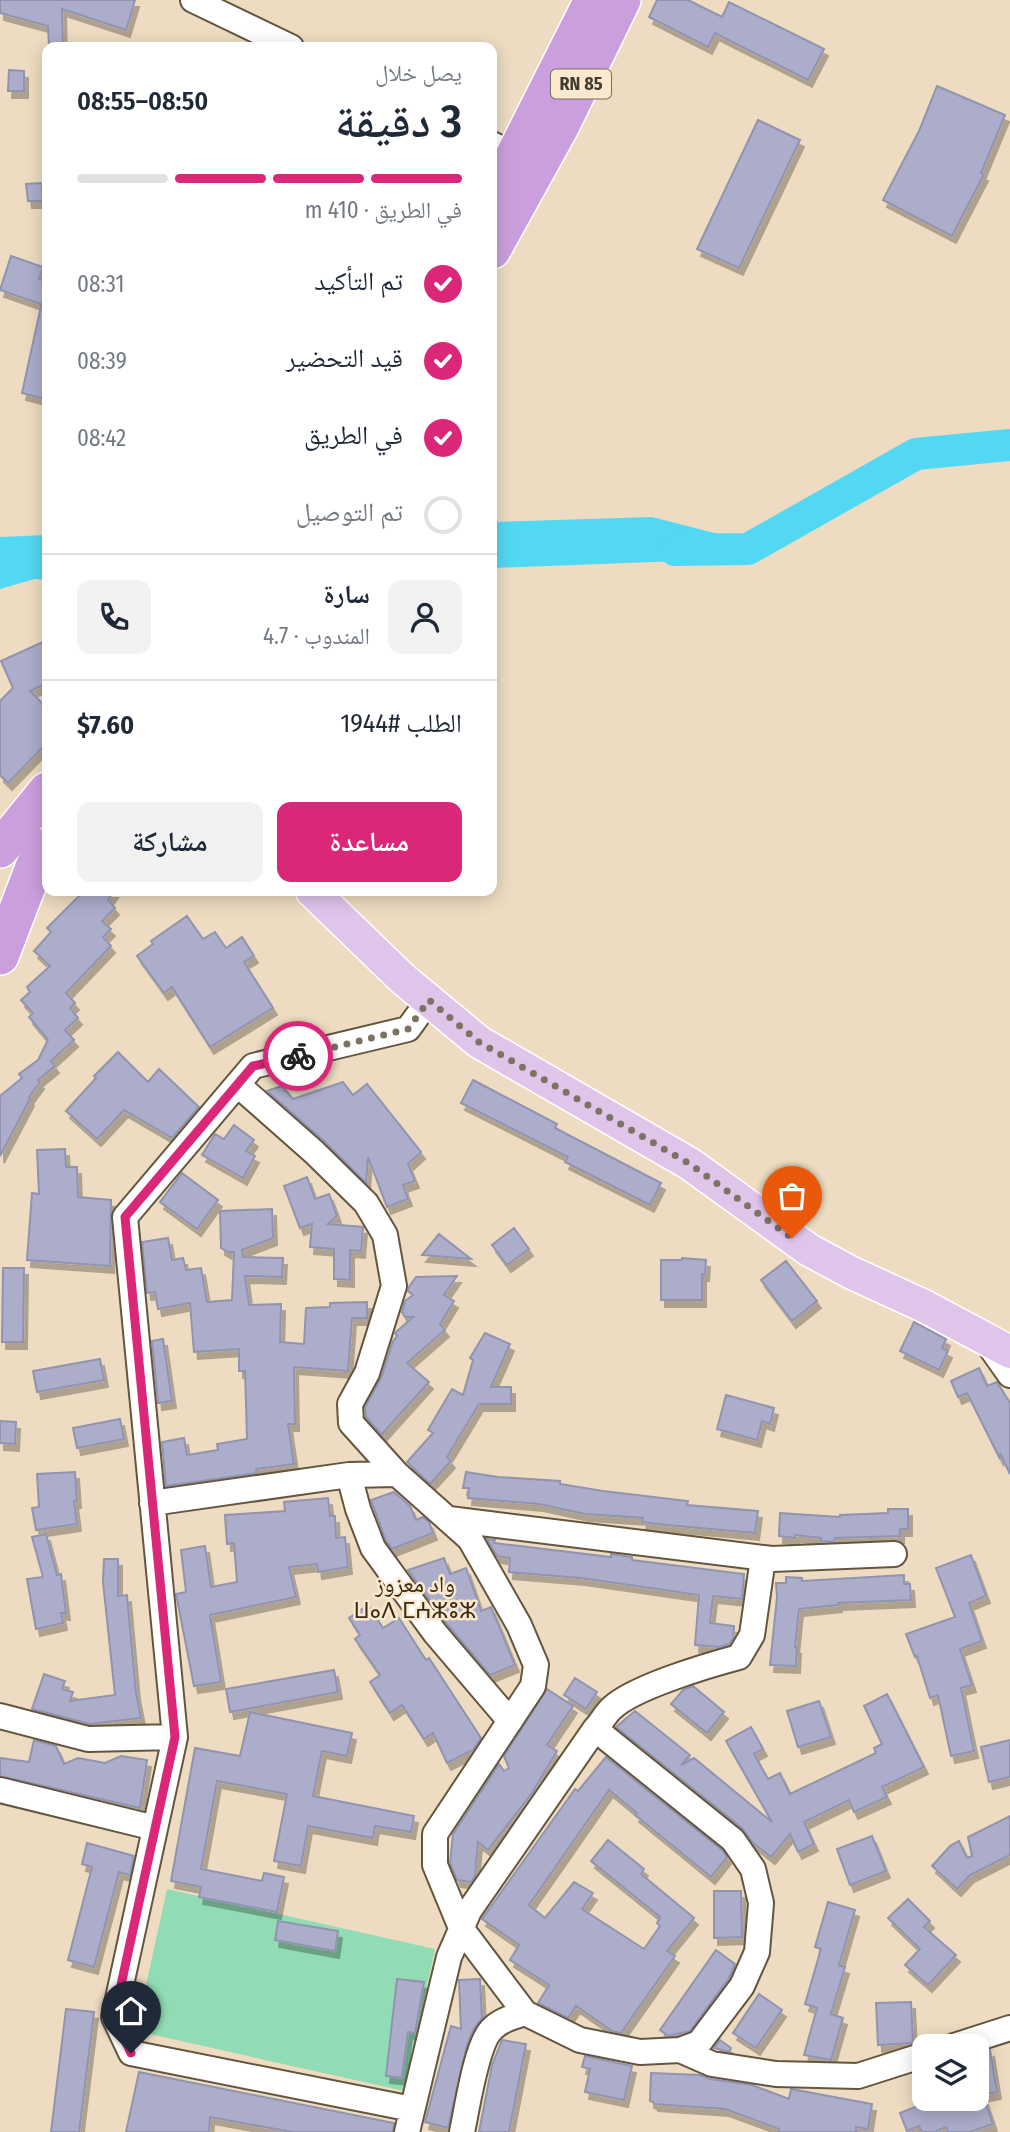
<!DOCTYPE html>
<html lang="ar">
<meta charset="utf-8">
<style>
:root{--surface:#fff;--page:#f2f2f3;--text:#1f2937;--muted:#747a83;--line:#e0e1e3;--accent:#db2777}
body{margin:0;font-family:"Fira Sans Condensed","Noto Naskh Arabic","Noto Sans Tifinagh",sans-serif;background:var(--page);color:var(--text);direction:rtl;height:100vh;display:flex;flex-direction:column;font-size:26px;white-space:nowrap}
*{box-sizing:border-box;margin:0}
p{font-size:23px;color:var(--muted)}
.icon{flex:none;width:38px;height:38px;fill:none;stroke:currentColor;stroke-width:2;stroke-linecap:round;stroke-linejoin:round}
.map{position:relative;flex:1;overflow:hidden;direction:ltr}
.sheet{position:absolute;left:42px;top:42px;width:455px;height:854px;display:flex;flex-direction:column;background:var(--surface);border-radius:14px;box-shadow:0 4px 18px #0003;direction:rtl}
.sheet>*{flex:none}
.fabs{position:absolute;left:912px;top:2034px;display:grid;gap:14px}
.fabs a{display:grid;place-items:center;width:77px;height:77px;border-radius:14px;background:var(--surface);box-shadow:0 4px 18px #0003;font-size:35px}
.pin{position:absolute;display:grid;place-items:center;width:60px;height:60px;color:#fff;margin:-72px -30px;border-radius:50% 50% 50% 0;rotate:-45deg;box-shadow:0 0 7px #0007}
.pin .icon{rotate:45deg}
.courier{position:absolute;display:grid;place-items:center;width:70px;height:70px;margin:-35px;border:5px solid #db2777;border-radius:50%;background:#fff;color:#222;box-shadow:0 2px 9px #0007}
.summary em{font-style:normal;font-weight:600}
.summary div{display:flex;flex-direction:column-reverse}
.summary{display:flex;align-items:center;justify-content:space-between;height:119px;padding:0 35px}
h1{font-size:46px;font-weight:600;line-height:52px}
.bar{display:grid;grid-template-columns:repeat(4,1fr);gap:10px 7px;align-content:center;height:84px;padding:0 35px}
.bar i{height:9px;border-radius:5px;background:var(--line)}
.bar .current{background:var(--accent)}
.bar p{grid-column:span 4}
.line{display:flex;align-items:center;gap:18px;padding:0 35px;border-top:2px solid var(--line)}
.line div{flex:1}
.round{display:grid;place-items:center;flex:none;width:74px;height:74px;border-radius:14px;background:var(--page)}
ol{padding:0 35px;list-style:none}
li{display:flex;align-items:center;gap:21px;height:77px}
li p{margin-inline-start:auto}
li .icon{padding:7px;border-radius:50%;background:var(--accent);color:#fff;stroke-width:4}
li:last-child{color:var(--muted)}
li i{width:38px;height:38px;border:4px solid var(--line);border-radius:50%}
.button{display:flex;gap:14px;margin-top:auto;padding:14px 35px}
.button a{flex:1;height:80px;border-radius:14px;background:var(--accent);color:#fff;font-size:28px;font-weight:600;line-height:80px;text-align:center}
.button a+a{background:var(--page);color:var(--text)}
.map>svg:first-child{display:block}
.green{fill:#91dcb4}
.water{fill:#53d8f3}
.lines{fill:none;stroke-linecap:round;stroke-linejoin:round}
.river{stroke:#53d8f3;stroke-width:32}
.building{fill:#abadca;stroke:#9193af;stroke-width:2;filter:url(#shadow)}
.minor-casing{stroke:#64563e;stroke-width:28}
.major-casing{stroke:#fff;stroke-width:35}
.highway-casing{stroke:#fff;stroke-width:40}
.minor{stroke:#fff;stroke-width:24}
.major{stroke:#e0c5eb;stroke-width:32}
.highway{stroke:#cb9fdd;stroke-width:37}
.done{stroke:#7d7363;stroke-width:7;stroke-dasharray:0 12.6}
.route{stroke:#db2777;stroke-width:9}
.labels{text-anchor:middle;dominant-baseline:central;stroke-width:5;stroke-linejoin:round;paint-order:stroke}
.shield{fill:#fae9ce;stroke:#786f5f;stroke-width:2}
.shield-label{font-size:18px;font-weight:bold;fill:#413b30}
.quarter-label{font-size:23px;fill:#382b14;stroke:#fae9ce}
</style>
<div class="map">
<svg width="1010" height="2132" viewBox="0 0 1010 2132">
<defs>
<filter id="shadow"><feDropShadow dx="4" dy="7" stdDeviation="0" flood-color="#0004"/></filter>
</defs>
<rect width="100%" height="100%" fill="#eddcc1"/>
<path class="green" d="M167,1889L435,1949L404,2091L136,2031Z"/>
<path class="water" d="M652,517L730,537L707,560L492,568V522Z
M47,535V580L35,579L0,589V537Z"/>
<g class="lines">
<path class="river" d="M675,550L748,549L916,454L1010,445"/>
</g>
<path class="building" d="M0,0H135L126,30L62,9L63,47H49L48,26L0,13Z
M657,0H688L722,17L729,2L824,49L808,80L715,33L708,47L649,17Z
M9,70L24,71V91H8Z
M937,86L1005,115L981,173L984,174L952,236L883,200L919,131Z
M758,120L800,140L739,268L697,249Z
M42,183L43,201H28L26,184Z
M11,256L43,267L39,279L47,281V390L45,399L22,393L41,306H46L0,290Z
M47,640V683L30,691L47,708V743L8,783L0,775V701L13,688L1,661Z
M84,891H114L108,900L115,908L102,921L111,929L103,937L111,946L66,993L75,1003L70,1008L78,1018L65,1030L74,1040L51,1061L55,1066L38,1080L40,1082L29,1097L30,1099L0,1156V1096L22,1078L19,1074L38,1060L48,1040L29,1017L33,1013L21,1000L30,992L27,987L50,966L34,951L51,932L47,928Z
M187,916L203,939L215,932L226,948L242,937L254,956L244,962L273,1008L210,1047L172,987L164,993L137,956L153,944L151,941Z
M118,1052L148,1082L159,1069L199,1107L172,1138L124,1110L97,1139L66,1111L96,1078L94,1076Z
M473,1080L557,1124L555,1128L661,1183L650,1205L565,1162L568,1157L461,1103Z
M343,1082L353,1095L367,1084L421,1152L408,1164L415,1181L403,1185L408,1199L387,1207L368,1157L366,1183L324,1141L267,1091L282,1086L293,1099Z
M234,1125L254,1140L246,1151L255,1156L243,1178L202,1155L215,1134L224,1139Z
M65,1149L66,1167H77L78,1197L111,1200L110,1266L27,1260L32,1193L39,1194L37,1150Z
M182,1173L218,1200L197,1229L160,1202Z
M307,1177L315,1199L329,1194L337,1216L328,1224L363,1227L361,1251L350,1250V1280L334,1279V1249L310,1247L312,1224L300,1228L284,1186Z
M272,1209L273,1238L242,1250L243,1257L283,1258L282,1277L245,1276L249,1305L281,1304L280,1342L304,1344L306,1308L330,1307V1303L367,1302V1318H352L348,1371L294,1367L295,1424H288L294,1464L256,1469L257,1473L166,1486L162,1442L184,1438L187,1455L218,1450L217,1444L247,1439L245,1371H239V1349L194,1352L190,1303L158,1309L155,1292L147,1293L142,1242L168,1238L172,1260L183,1258L186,1270L201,1268L207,1302L232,1300L234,1252H228L221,1248L220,1211Z
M514,1228L529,1249L507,1265L492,1245Z
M439,1234L471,1259L422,1255Z
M682,1258L706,1260L705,1274H702V1300H661V1260H682Z
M786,1261L817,1301L792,1321L761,1280Z
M3,1268H24L23,1342H2Z
M457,1276L444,1295L454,1301L440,1324L445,1330L407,1363L429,1382L382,1434L383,1436L366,1417L365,1407L381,1378L393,1341L397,1336L395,1333L413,1317H405L402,1312L405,1301L413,1295L408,1291L409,1287L416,1277Z
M914,1322L946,1339L942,1348L948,1351L939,1370L900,1351Z
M485,1333L510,1344L491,1387H511V1404H479L447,1457L451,1461L430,1484L407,1462L433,1433L428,1430L452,1389L463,1395L473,1360L470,1358Z
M163,1339L172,1401L158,1403L152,1341Z
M100,1359L104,1380L37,1392L33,1371Z
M979,1368L987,1386L997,1382L1010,1403V1474L1000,1453V1459L967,1393L958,1397L951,1381Z
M726,1395L774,1408L770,1424L762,1421L757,1440L717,1429Z
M120,1419L124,1439L77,1448L73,1428Z
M0,1421L16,1422L15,1444L0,1443Z
M75,1472L77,1501H74L77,1524L36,1530L32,1508L39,1507L37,1474Z
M466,1472L498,1477L560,1481V1484L603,1491L688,1501L687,1505L758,1511L755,1533L656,1524L642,1522L643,1518L585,1514L539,1504L468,1498L469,1488H463Z
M394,1492L410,1506L416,1520L423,1517L429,1522L433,1533L392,1549L386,1541L371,1500Z
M328,1498L330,1516H335L336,1538L345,1537L348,1567L318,1572L317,1564L289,1567L296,1597L210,1615L221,1682L194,1686L176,1594L186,1592L181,1550L205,1546L211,1587L237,1582L234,1543L227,1544L225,1515L285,1511L284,1502Z
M888,1509H908V1529H900V1536L835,1538L834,1542L821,1541V1538L795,1535V1538L779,1536L780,1513L840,1517V1515L888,1513Z
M46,1534L57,1575L61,1574L66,1613H61L63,1623L36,1629L27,1579L43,1577L32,1537Z
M487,1539L495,1540L494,1543L611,1557V1554L632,1557V1560L744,1574L742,1599L713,1596L710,1623L734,1626L733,1639L729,1644L719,1647L695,1645L699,1595L581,1578L509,1572L510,1558L497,1556Z
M971,1555L986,1596L969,1603L982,1641L960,1649L972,1685L961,1688L974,1751L951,1756L938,1695L930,1698L917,1656L915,1657L906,1634L955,1617L936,1568Z
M444,1558L450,1574L466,1568L481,1611L491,1607L515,1665L490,1675L447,1624L408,1570Z
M104,1559H118V1596L127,1595L136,1693L141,1718L90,1724L32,1709L44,1674L65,1681L62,1689L73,1692L70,1701L115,1695L103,1582Z
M904,1575V1584H910L911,1600L838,1603V1605L799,1609L795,1647H797L796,1666L770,1665L777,1597L776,1583H786V1577L802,1578V1581Z
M368,1605L383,1628L399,1618L426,1660L429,1658L481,1738L473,1750L447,1763L433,1733L424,1739L402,1705L390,1713L370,1682L380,1675L355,1639L360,1635L349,1618Z
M334,1670L338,1692L230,1712L226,1689Z
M575,1678L597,1692L586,1709L564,1695Z
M693,1686L724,1712L707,1733L671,1704L683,1690Z
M547,1689L573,1706L547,1745L557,1751L532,1793L488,1850L478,1842L475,1876L471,1882L457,1880L450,1863L453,1834L499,1764L504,1771L509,1768L504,1756Z
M887,1694L924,1767L882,1787L887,1797L854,1812L849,1800L804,1822L814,1844L798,1852L790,1834L771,1857L753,1843L742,1828L616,1727L635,1711L690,1755L681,1765L694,1758L772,1822L726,1741L751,1727L763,1749L754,1754L768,1779L780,1773L790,1794L876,1753L874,1748L882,1744L864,1706Z
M819,1701L831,1737L798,1747L787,1711Z
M250,1712L352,1733L347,1756L322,1751L313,1796L414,1816L411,1832L375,1826L373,1838L308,1826L301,1866L274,1861L287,1794L217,1781L201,1869L262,1881L264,1873L284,1877L277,1912L199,1897L201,1887L171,1881L195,1748L240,1756Z
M34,1740L56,1746L64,1764L78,1758L105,1763L121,1756L147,1760L140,1808L0,1776V1758L29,1762Z
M1010,1740V1777L989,1782L981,1747Z
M606,1757L722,1850L727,1857L711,1877L635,1815L637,1813L609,1790L529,1905L545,1918L574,1882L593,1893L582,1909L644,1949L660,1926L657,1923L660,1917L591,1861L608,1840L644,1869L641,1874L694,1918L667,1951L675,1956L621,2033L612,2031L576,2006L568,2018L538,2003L549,1985L510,1960L519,1945L482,1919L575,1789L578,1791Z
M1010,1816V1855L970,1875L957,1889L932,1866L950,1846L959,1841L967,1858L972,1856L968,1837Z
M872,1836L886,1871L850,1885L837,1849Z
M87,1843L134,1856L130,1875L119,1872L94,1967L68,1960L92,1867L82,1864Z
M714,1891H741L742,1937L714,1938Z
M908,1899L930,1921L924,1927L956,1955L928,1985L905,1965L920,1949L888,1918Z
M828,1902L855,1910L839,1965L845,1967L831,2014L843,2018L831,2060L804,2055L817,2008L805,2004L821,1949L815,1947Z
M278,1921L338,1931L335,1951L275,1940Z
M716,1950L735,1964L729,1978L690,2031L668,2036L660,2030Z
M397,1979L424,1982L415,2033L408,2032L402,2078L386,2076Z
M480,1979L482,2018L473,2030L467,2045L448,2128L425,2122L451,2026L461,2029L459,1980Z
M759,1994L782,2010L756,2048L733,2033Z
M911,2002L913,2043L878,2045L876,2003Z
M66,2009L94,2012L79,2132H51Z
M502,2040L526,2044L509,2132H479L492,2065Z
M720,2040L731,2048L729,2052L714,2048Z
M990,2050L997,2092L976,2096V2054Z
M585,2056L632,2066L624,2100L585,2092L590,2069L582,2067Z
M139,2072L394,2123L393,2132H292L210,2117L209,2132H126Z
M651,2073L700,2075L710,2079L752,2085L789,2099L791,2089L872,2104L868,2129L856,2127V2132H778L779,2129L725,2109L654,2104L653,2102L650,2101Z
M937,2098H984L993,2124L970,2132H948L946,2127L934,2132H922L919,2126L907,2131L900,2113Z"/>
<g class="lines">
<defs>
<path id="minor" d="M193,0L291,47
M492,144L529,162
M238,1085L314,1152L366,1203L385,1235L394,1286L367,1373L350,1404L351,1423L397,1474L470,1539L519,1625L536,1665L533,1686L435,1834V1865L461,1928L525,2013L580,2040L640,2052L680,2050L699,2043L742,1986L757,1952L761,1903L753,1869L733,1840L595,1729L469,1911L449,1957L407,2132
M986,1341L1010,1375
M349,1475L358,1509L373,1548L435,1633L510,1721
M152,1503L349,1475L397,1474
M449,1519L772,1559L894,1554
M0,1716L88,1739L175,1737
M595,1729C601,1723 606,1713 612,1708C634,1687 709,1665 739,1657L752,1635L763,1558
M0,1790L155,1828
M954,2046L1010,2028
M680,2050L712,2064L776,2074L858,2076L924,2055
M412,2109L131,2053L114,2017L175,1737L125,1217L253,1066L408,1029L429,1000
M462,2132C467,2109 476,2046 491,2030C500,2020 513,2017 525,2013"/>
<path id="major" d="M312,891L403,979L479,1042L690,1164L809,1250L852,1273L924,1306L1010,1352"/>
<path id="highway" d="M492,200L593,0
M492,250L561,125L622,0
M0,849L47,791
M0,956L35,865L47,847"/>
</defs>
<use href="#minor" class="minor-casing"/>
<use href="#major" class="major-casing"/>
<use href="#highway" class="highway-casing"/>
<use href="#minor" class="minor"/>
<use href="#major" class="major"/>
<use href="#highway" class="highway"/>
</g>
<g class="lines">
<path class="done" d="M298,1056L408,1029L429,1000L479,1042L690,1164L792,1238"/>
<path class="route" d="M131,2053L114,2017L175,1737L125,1217L253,1066L298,1056"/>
</g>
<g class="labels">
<rect class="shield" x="551" y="69.5" width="60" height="29" rx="5"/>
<g class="shield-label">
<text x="581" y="84">RN 85</text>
</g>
<g class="quarter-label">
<text x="415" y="1584">واد معزوز<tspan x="415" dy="26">ⵡⴰⴷ ⵎⵄⵣⵓⵣ</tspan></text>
</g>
</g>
</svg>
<div class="fabs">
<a><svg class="icon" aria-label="layers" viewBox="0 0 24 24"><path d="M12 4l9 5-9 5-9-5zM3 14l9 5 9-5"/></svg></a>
</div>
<div class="pin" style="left:792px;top:1238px;background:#ea580c"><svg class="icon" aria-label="bag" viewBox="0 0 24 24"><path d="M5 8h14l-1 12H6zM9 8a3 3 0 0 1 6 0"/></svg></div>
<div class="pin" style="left:131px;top:2053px;background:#1f2937"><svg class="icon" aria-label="home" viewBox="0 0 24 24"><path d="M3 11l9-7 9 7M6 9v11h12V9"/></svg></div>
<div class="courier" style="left:298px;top:1056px"><svg class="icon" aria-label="bike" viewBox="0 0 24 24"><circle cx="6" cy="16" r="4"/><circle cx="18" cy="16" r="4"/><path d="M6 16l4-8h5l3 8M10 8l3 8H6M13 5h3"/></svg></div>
<section class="sheet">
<div class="summary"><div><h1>3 دقيقة</h1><p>يصل خلال</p></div><em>08:50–08:55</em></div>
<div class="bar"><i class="current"></i><i class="current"></i><i class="current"></i><i></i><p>في الطريق · 410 m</p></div>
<ol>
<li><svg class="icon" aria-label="check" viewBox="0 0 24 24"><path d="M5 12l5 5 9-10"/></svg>تم التأكيد<p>08:31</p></li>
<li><svg class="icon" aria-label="check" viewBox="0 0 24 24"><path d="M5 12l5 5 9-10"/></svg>قيد التحضير<p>08:39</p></li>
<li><svg class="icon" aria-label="check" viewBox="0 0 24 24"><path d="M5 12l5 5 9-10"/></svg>في الطريق<p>08:42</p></li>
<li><i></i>تم التوصيل</li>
</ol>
<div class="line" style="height:126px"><a class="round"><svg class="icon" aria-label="person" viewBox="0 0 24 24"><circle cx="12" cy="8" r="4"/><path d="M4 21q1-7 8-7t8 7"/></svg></a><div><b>سارة</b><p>المندوب · 4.7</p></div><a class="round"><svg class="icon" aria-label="phone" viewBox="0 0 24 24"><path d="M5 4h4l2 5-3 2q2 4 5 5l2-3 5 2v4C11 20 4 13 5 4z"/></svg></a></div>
<div class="line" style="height:91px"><div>الطلب #1944</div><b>$7.60</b></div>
<div class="button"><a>مساعدة</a><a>مشاركة</a></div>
</section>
</div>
